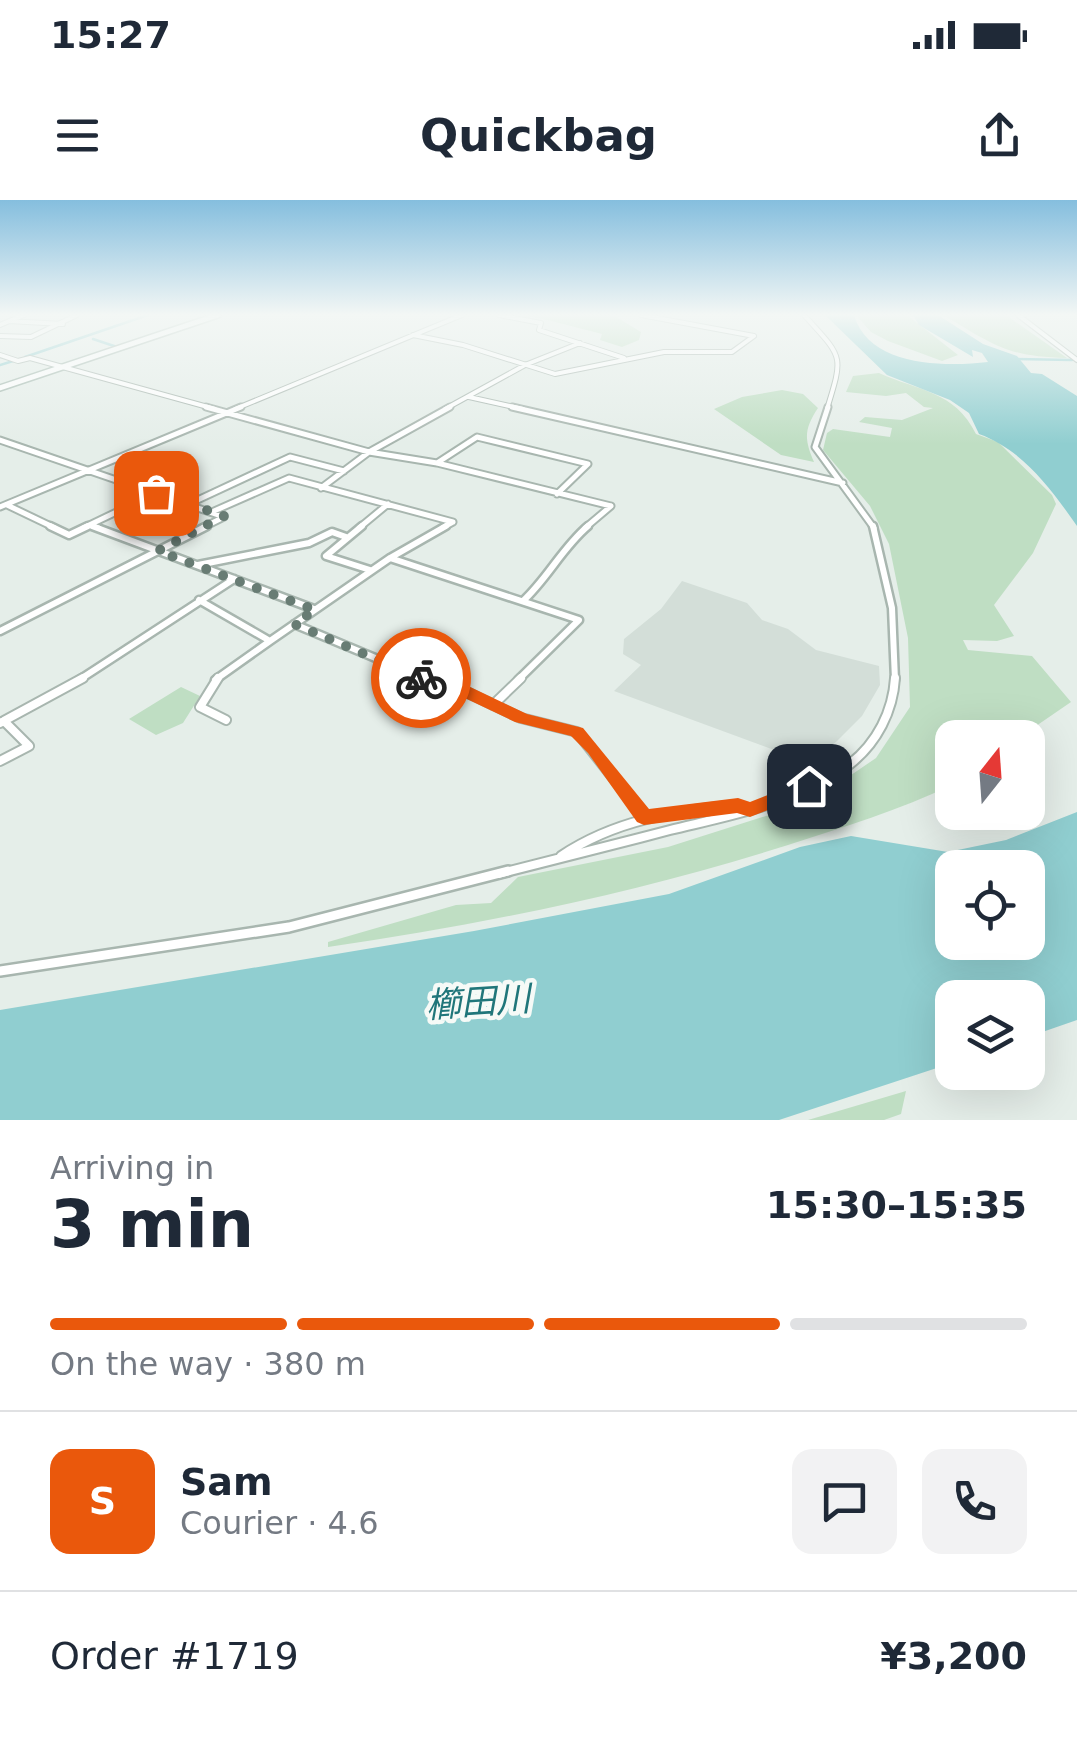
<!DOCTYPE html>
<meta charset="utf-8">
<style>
:root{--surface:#fff;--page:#f2f2f3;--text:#1f2937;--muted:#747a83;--line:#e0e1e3;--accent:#ea580c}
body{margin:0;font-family:"DejaVu Sans","Noto Sans JP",sans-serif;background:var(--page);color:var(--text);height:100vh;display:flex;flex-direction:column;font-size:38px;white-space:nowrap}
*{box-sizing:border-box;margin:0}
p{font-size:32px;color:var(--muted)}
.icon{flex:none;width:55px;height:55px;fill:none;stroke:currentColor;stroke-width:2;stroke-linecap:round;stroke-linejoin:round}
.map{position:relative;height:920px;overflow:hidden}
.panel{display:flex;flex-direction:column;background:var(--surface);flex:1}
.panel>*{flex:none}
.needle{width:65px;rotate:17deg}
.controls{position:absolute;left:935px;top:520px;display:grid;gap:20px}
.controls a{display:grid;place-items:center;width:110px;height:110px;border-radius:20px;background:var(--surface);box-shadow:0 10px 40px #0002;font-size:50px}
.pin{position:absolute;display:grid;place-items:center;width:85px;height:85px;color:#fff;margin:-42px;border-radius:20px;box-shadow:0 5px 15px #0006}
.courier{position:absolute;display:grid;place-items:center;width:100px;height:100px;margin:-50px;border:8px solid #ea580c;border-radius:50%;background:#fff;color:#222;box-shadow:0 2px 12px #0007}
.head em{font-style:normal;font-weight:800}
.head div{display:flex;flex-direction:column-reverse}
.head{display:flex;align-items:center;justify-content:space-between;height:170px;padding:0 50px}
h1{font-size:65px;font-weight:800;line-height:75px}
.bar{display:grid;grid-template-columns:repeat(4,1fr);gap:15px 10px;align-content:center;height:120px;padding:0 50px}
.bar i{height:12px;border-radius:8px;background:var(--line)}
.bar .on{background:var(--accent)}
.bar p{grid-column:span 4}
.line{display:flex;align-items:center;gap:25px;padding:0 50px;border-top:2px solid var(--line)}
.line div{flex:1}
.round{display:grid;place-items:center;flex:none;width:105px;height:105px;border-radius:20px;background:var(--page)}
.status{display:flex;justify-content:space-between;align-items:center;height:70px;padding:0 50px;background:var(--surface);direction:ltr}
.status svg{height:28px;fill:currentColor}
header{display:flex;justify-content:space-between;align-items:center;height:130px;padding:0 50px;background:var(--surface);font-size:45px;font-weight:800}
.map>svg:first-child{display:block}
.built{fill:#d3ded8}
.green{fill:#bfdec3}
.water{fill:#90ced0;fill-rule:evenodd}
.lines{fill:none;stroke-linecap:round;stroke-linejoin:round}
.stream{stroke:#90ced0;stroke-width:2.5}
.street-far4-casing{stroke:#a8b6af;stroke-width:6}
.street-far3-casing{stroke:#a8b6af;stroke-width:9}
.street-far2-casing{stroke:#a8b6af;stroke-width:11}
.street-far1-casing{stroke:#a8b6af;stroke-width:12}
.street-casing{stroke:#a8b6af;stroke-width:14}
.secondary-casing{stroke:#a4b9af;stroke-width:8}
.street-far4{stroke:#fff;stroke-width:4}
.street-far3{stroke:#fff;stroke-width:5}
.street-far2{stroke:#fff;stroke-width:6}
.street-far1{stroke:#fff;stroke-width:8}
.street{stroke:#fff;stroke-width:9}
.secondary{stroke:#fff;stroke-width:5}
.route{fill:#ea580c}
.done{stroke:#687c74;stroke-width:10;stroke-dasharray:0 18}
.labels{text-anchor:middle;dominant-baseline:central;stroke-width:9;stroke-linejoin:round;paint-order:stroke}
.near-water-label{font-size:35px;font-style:italic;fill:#20767a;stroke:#f6faf7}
</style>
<div class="status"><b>15:27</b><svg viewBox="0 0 49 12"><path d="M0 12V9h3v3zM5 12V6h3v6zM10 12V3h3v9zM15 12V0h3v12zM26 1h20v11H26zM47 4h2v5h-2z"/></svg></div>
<header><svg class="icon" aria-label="menu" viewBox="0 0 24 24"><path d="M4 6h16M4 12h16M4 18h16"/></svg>Quickbag<svg class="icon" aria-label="share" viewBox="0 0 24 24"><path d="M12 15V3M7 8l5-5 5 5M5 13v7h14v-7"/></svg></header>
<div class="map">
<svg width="1077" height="920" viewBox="0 0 1077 920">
<rect width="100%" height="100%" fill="#e5eee9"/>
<path class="built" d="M682,381L747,403L762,420L788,429L816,450L879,466L880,485L862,516L836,542L807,562L614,491L641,465L623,454L624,439L661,409Z"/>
<path class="green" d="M522,115H613L641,132L639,140L622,147L600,140L602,134C574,127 548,119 522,115Z
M856,115H907L958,155L942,161L888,141L871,132Z
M943,115H1006L1067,158C1006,157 993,144 943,115Z
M879,173C919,191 955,191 976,234L998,242L1052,295L1056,304L1033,353L994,405L1014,436L997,441L963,440L968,450L1032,456L1071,502L1020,537L952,538V585C899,610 844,627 788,645C637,693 485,724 328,747V742L456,705L491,703L518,677L668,647L813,601L876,558L910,507L908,438L889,344L870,306L823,250L827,233L833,229L890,237L892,228L859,222L865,217L902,220L933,208L924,207L906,193L886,196L846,192L853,176Z
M782,190L803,194L818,208C804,229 804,239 814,262L781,255L714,209L742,197Z
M181,487L200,496L183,523L156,535L129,519Z
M906,891L901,914L884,920H808Z"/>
<path class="water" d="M825,115H854C869,167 945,167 988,162L982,153L972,150L973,157L919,125L913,115H938L983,144L1017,156L1031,173L1042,174L1077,196V326C1051,289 1023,250 979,234L969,213L950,200L887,175Z
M1077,612V820L1028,837V798H952V863L779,920H0V810L474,731L669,694L800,647L851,636L948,652L1006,640ZM952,668H1028V742H952Z"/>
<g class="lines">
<path class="stream" d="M93,139L117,147
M25,157L148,115
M1016,159L1072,160
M0,165L13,161"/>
<defs>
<path id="street-far4" d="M499,115L541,123L539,130L624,158
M804,115C843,158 844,154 827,209
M1018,115L1077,160
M9,121L63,124
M0,125L24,115
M413,135L463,145L555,174L664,152H732L754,136L641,115
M0,136L31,137L77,115
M0,155L18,161L30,158L215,209
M469,197L523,209
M235,209L462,115
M445,209L525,165L580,143"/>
<path id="street-far3" d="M206,207L369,252L437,263L611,306
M512,207L843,283
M828,207L815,247L874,328
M0,240L224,317L202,328
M437,263L477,237L588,264L557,294
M321,288L369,252L450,207
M189,304L290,257L344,271
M7,305L55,328
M0,307L241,207
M214,311L289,278L453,322
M90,325L99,328
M83,328L156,293
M359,328L388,304
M442,328L453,322
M585,328L611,306"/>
<path id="street-far2" d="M50,326L69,335L88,326
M92,326L314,409
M362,326L326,356L370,370
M873,326L892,408L895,480
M390,358L579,420L518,480
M198,365L309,343L332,332L346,337
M199,400L270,441L390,358L446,326
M523,401C548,378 562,348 588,326
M294,424L428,480
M0,431L207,326
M79,480L234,379
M215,480L270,441"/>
<path id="street-far1" d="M218,478L200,507L226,520
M419,478L458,488L521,518L577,532L644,617
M493,505L521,478
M0,523L83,478
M0,561L29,546L4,521
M561,656C615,620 674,611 737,605L748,609
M498,674C556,659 613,645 670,630C731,615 800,603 850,564C877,543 893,511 895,478"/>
<path id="street" d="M0,771L289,727L508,671"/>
<path id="secondary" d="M0,188L218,115"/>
</defs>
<use href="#street-far4" class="street-far4-casing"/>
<use href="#street-far3" class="street-far3-casing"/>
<use href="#street-far2" class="street-far2-casing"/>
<use href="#street-far1" class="street-far1-casing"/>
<use href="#street" class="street-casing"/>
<use href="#secondary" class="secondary-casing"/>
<use href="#street-far4" class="street-far4"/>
<use href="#street-far3" class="street-far3"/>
<use href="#street-far2" class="street-far2"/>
<use href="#street-far1" class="street-far1"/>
<use href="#street" class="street"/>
<use href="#secondary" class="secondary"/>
</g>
<linearGradient id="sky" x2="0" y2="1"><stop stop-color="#85bede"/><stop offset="0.47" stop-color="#f3f7f5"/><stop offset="1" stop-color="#f3f7f5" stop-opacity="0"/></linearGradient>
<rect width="1077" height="244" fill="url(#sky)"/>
<path class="route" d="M421,473L464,484L527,514L583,528L649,609L738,598L750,602L809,579L819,586L816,591L750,617L737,613L644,625L637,622L588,553L571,536L515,522L452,492L415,482V474Z"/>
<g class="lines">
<path class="done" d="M156,293L224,316L158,351L315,410L294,424L421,478"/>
</g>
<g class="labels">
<g class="near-water-label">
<text transform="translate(478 802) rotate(-4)">櫛田川</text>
</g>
</g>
</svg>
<div class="controls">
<a><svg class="needle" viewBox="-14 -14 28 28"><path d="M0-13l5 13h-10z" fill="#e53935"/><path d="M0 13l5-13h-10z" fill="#747a83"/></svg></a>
<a><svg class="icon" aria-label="locate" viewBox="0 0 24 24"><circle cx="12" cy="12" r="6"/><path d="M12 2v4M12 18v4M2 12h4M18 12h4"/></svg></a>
<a><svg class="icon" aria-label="layers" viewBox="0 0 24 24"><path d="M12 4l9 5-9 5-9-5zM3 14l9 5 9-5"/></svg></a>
</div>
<div class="pin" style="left:156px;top:293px;background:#ea580c"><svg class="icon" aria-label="bag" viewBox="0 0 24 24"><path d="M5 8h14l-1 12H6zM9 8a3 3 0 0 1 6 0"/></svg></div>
<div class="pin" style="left:809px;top:586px;background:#1f2937"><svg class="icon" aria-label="home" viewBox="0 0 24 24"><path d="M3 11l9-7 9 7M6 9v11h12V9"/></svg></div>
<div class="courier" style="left:421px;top:478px"><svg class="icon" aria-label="bike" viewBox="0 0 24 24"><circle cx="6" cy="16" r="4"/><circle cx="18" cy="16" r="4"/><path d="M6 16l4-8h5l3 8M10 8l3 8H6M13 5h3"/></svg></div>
</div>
<section class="panel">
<div class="head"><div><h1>3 min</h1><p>Arriving in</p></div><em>15:30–15:35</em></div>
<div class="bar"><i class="on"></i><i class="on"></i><i class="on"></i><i></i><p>On the way · 380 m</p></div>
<div class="line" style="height:180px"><b class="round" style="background:var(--accent);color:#fff">S</b><div><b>Sam</b><p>Courier · 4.6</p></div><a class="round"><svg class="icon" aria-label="chat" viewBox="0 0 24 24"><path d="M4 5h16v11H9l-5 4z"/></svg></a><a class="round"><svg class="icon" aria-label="phone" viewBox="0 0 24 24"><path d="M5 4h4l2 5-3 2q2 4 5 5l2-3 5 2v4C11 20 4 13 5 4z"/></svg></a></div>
<div class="line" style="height:130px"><div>Order #1719</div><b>¥3,200</b></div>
</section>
